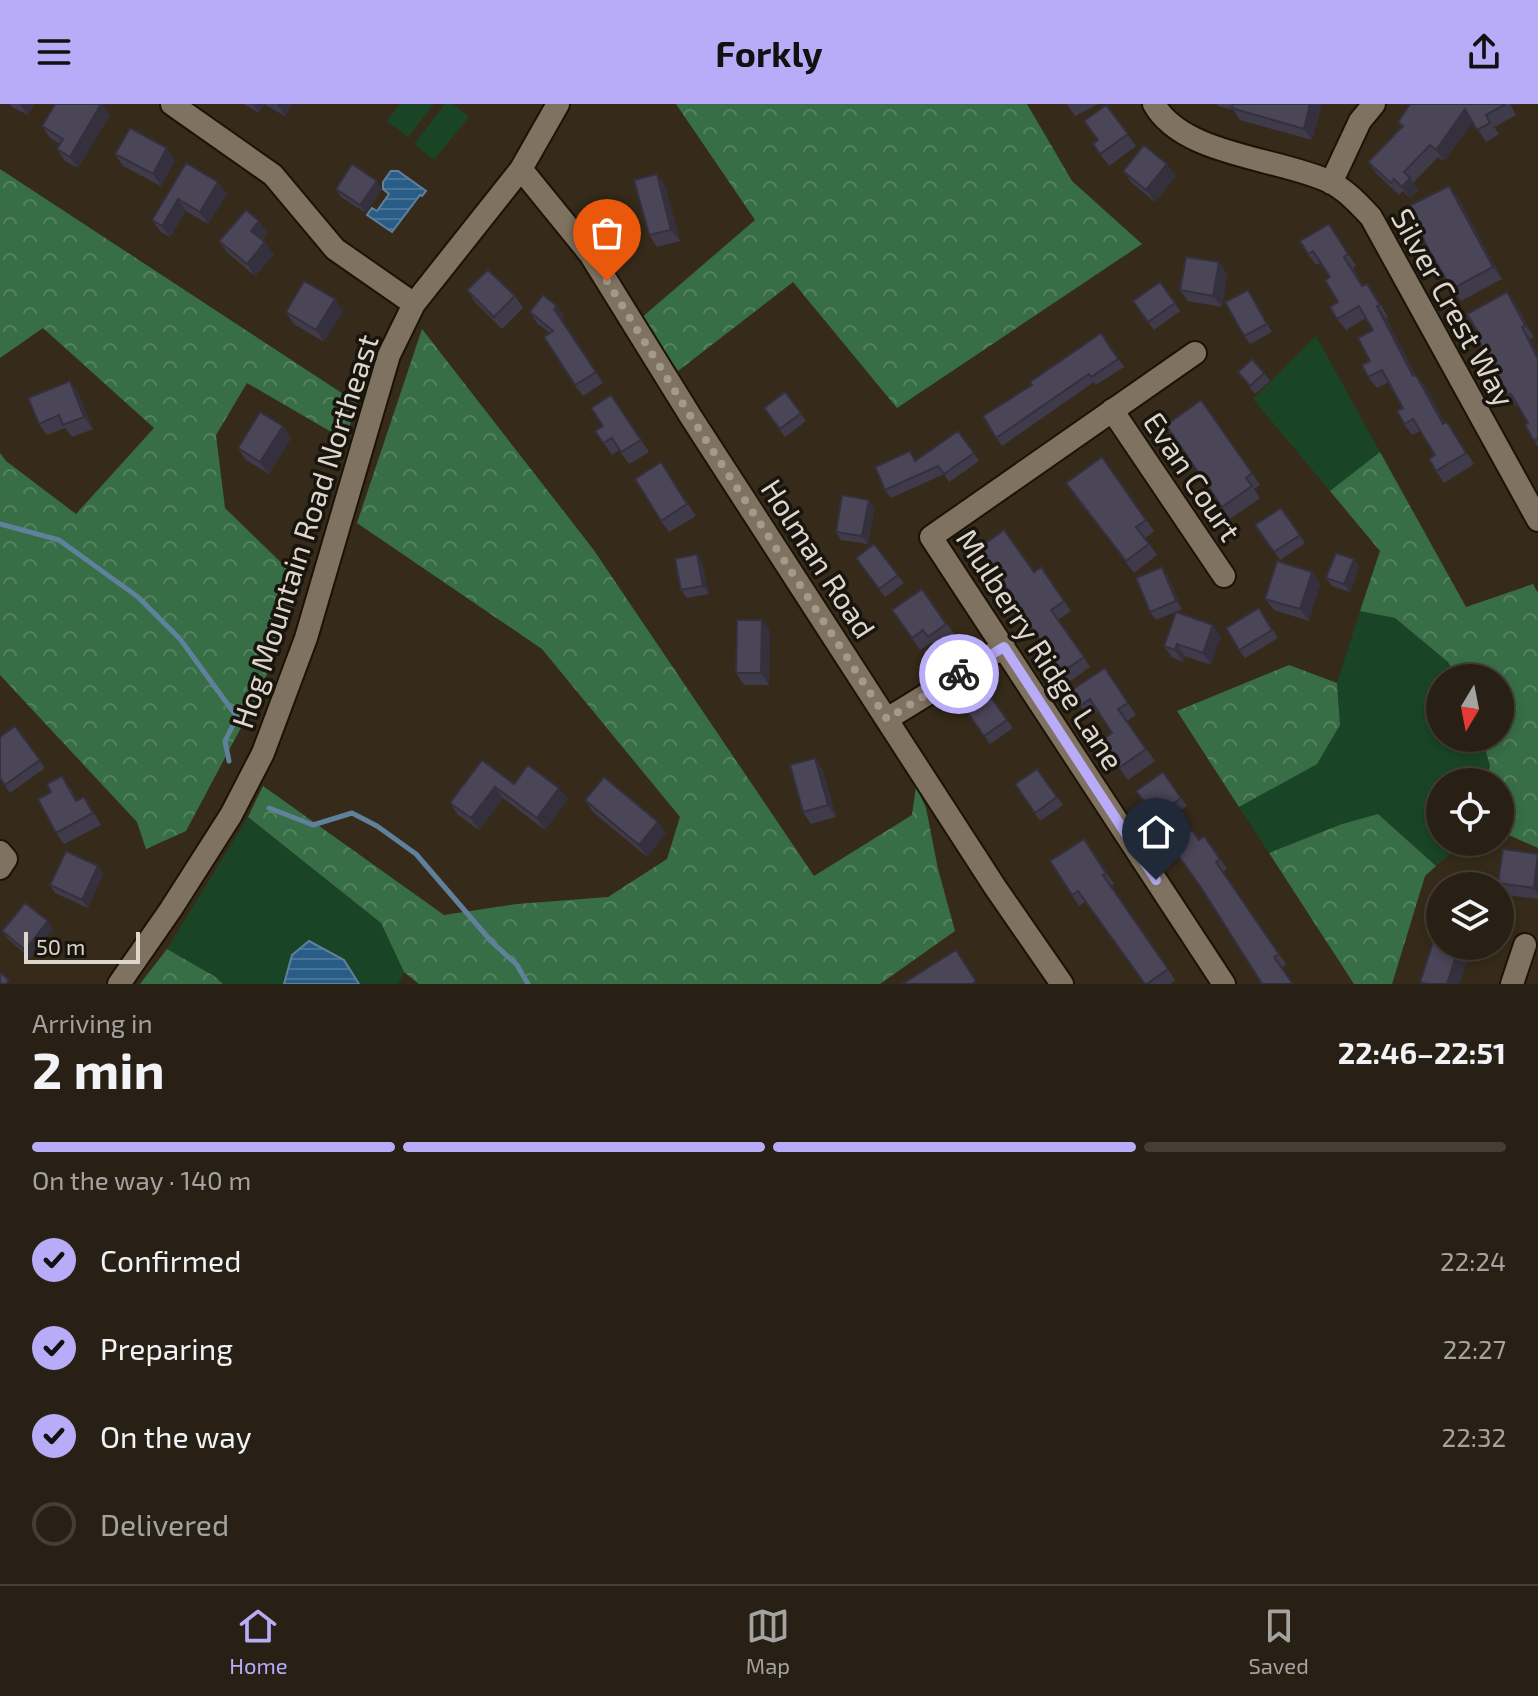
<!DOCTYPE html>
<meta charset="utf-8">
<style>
:root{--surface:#282014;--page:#30281d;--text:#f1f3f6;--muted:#a5a3a0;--line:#443e34;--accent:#b8abf7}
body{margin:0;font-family:"Exo 2",sans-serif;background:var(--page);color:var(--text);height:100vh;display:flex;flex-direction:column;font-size:30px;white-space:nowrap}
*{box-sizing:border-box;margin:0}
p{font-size:26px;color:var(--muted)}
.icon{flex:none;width:44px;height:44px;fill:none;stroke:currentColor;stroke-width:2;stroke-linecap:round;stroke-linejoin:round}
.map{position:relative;height:880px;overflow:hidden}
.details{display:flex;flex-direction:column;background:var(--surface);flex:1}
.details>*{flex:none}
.needle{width:52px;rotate:190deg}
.controls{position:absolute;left:1426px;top:560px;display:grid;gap:16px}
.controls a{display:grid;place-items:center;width:88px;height:88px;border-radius:50%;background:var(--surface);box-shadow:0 4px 12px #0003,0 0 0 2px var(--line);font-size:40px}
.scale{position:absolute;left:24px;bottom:20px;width:116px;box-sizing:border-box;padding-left:8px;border:4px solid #ddd6cc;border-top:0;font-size:22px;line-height:28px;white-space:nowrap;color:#ddd6cc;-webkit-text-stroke:6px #19140d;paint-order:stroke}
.pin{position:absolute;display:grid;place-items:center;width:68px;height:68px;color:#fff;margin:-82px -34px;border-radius:50% 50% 50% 0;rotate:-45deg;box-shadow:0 0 8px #0007}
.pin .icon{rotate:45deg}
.courier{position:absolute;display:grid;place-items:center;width:80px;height:80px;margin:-40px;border:6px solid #b8abf7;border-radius:50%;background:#fff;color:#222;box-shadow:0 2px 10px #0007}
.headline em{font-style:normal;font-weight:700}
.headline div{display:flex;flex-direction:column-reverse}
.headline{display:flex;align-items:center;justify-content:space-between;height:136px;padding:0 32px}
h1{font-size:52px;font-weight:700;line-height:60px}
.bar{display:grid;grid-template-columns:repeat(4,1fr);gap:12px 8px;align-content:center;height:96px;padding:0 32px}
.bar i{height:10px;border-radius:6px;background:var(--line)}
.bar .on{background:var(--accent)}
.bar p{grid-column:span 4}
ol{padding:0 32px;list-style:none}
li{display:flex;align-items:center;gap:24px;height:88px}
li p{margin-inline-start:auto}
li .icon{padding:8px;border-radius:50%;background:var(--accent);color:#111;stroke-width:4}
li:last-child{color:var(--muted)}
li i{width:44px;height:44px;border:4px solid var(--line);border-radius:50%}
header{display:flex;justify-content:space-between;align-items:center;height:104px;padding:0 32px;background:var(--accent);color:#111;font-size:36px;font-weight:700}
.menu{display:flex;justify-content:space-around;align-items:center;height:112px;border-top:2px solid var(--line);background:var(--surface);font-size:22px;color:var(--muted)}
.menu a{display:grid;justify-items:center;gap:4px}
.menu .on{color:var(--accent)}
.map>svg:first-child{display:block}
.green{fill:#194526}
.forest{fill:url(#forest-crowns)}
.water{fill:url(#water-rules);stroke:#5f819c;stroke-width:2}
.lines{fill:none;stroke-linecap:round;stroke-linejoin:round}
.stream{stroke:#5f819c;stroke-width:5}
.minor-casing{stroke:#1d1304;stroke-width:26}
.minor{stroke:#7f7260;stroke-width:22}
.wall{fill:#403b4b}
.shaded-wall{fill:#34303d}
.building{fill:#4a4557;stroke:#34303d;stroke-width:2}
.done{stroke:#a39a8e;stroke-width:8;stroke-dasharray:0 14.4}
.route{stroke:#b8abf7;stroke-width:10}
.labels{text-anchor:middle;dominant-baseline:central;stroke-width:7;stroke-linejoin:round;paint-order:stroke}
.street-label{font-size:30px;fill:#ddd6cc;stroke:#19140d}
</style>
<header><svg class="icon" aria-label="menu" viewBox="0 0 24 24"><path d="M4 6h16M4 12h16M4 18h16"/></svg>Forkly<svg class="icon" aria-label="share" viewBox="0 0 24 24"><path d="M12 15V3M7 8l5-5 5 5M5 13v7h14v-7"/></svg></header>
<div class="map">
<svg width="1538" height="880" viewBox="0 0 1538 880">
<defs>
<pattern id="forest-crowns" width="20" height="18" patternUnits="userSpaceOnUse" patternTransform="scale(2)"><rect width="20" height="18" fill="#376e46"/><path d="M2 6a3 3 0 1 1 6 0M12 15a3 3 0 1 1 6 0" fill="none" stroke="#548260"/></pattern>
<pattern id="water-rules" width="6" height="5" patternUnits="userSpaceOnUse" patternTransform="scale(2)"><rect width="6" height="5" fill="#295d87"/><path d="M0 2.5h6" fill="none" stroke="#487497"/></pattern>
</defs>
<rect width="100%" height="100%" fill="#362b1a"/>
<path class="green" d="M400,0H434L408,33L387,17Z
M445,0H453L469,13L434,56L414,40Z
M1316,232L1380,348L1330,387L1253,295Z
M1360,507L1395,514L1448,558L1456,574H1440V634H1482L1490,662L1485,678H1440V738H1464L1436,762L1378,710L1342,720L1269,749L1239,703L1317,659L1340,621L1337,579Z
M248,713L381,819L404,868L398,880H359L357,875L292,851L284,880H223L214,872L167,845Z"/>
<path class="forest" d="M676,0H1027L1072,77L1142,140L897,304L793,178L678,267L640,215L755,116Z
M0,65L357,299L345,336L247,279L216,331L225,404L302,479L260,588L186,727L146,745L137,718L0,571V349L6,357L76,410L154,324L43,224L0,254Z
M422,225L593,445L814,772L912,711L916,682L926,704L938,765L955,827L880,880H419L404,868L381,819L248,713L263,682L444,811L517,800L608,793L667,755L680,713L542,545L357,419Z
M1380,348L1466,503L1533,480L1538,489V744L1500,727V678H1485L1490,662L1482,634H1500V574H1456L1448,558L1395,514L1360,507L1380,447L1330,387Z
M1289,561L1337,579L1340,621L1317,660L1239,703L1177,607Z
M1378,710L1436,762L1425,772L1392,880H1354L1269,749L1342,720Z
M167,845L214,872L223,880H140Z"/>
<path class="water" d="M391,67H398L426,87L422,92L420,91L392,128L367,111L372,104L377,107L389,90L383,85V78Z
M309,837L344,856L359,880H284L292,851Z"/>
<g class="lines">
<path class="stream" d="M0,420L59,436L138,493L180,535L237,613L225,637L229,657
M269,704L313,721L352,709L377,722L416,750L491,837L517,861L528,880"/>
<defs>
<path id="minor" d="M172,0L273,71L335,145L414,200
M1154,0C1182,51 1278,54 1328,77C1345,85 1358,99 1371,113L1538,416
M521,65L590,150L691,313L995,783L1062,880
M1331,79L1360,17L1374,0
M1195,249L931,433L1224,880
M1112,306L1224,472
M887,615L1004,543
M0,748L6,755L0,764
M119,880L171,805L231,711L263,649L306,534L389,251L414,200L521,65L558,0
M1512,880L1525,841"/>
</defs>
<use href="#minor" class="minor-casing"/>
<use href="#minor" class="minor"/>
</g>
<path class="wall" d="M10,0H34L28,11L12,3Z
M244,0H264L259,9Z
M264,0H292L285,12Z
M1067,0H1098L1075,12Z
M1217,0H1319L1321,3L1312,36L1240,16L1234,6L1218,2Z
M1410,0H1510L1516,11L1494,23L1499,30L1486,38L1473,18L1444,57L1438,53L1413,79L1418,86L1410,94L1403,87L1399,91L1376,69L1368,58L1401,23L1398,18Z
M1106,1L1136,42L1109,62L1093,40L1098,36Z
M110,11L78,64L65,57L57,45L60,40L50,34L42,22Z
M115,50L175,56L161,82L123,62Z
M186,59L227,90L208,120L186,107L170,133L161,128L152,116Z
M1123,67L1176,72L1155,98L1132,79Z
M657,70L665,82L680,137L657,143L649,131Z
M336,85H382L366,109L341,93Z
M1458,94L1502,175L1461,197L1452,185Z
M259,117L268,129L262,136L274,150L255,172L227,148L219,137Z
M1329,120L1356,162L1353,164L1363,182L1375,191L1388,213L1386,214L1415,271L1425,282L1445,319L1447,318L1474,360L1444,379L1436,367L1435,351L1420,327L1412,331L1404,320L1403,304L1389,278L1377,284L1368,273L1373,226L1366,214L1346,226L1337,215L1338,198L1330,173L1320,159L1316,161L1308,150Z
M1219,158L1227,170L1222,203L1188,197L1180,186Z
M1160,178L1180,207L1154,226L1133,197Z
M467,186L515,192L523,204L502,225L475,198Z
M1507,188L1515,199L1534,233L1530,235L1538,250V343L1534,337L1528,319L1518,302L1517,303L1508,291Z
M1253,194L1272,228L1250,240L1244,232Z
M557,202L564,213L562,216L603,279L583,292L575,281L550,229L537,219L530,208Z
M343,207L324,238L294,220L286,208Z
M1101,229L1124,263L1096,281L1094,278L1002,342L983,312L1032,281Z
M1238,268L1264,269L1270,277L1255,290Z
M70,277L78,289L93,325L72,333L65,324L47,331L39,320Z
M785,288L806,317L785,333L764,304Z
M611,291L649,348L629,360L619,346L612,351L595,327L603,322Z
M1201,296L1260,381L1254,385L1260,394L1230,415L1166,321Z
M283,322L291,334L269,370L246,356L238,344Z
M958,327L979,357L949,378L944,370L891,394L885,386L916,356Z
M1102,353L1154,427L1145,434L1157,451L1134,469L1074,391Z
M669,370L696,412L669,428L661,417Z
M869,396L874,404L868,440L841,436L836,428Z
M1281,404L1305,439L1280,456L1255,421Z
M874,440L904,479L885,493L856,454Z
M697,450L702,458L709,490L687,494L681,486Z
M1354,455L1359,463L1350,488L1332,482L1326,474Z
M1041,463L1071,507L1058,516L1090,563L1069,578L1006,487Z
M1312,468L1320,480L1309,517L1274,506L1265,495Z
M1167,471L1182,505L1156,516L1150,508Z
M922,485L955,531L936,545L932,538L920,546L892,506Z
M1259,504L1278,534L1245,554L1239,546Z
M762,516L770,528L769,581H744L736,569Z
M1221,532L1211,561L1185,552L1183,558L1172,553L1164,542Z
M1105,564L1136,611L1127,617L1155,657L1128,676L1100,637L1112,629L1098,607L1088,614L1070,587Z
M986,586L1013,624L990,640L963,602Z
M15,622L45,664L10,689L0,674Z
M482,656L514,680L568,695L545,726L503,694L479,726L458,711L450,699Z
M1037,665L1063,701L1040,717L1015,680Z
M823,666L836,713L811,720L803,708Z
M1163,668L1187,702L1160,721L1136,687Z
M70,683L77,696L92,705L101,721L64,740L56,729Z
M585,696L666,729L647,753L593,708Z
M1204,732L1227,765L1223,768L1286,860L1262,880L1199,736Z
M1084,735L1114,780L1110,782L1175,876L1170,880H1145L1085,798L1079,802L1050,757Z
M1538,750V795L1506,791L1498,779Z
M98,762L103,770L88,804L55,789L50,781Z
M1440,789L1461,849L1467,857L1459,880H1422L1420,878L1437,826L1427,814Z
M53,825L30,854L8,835L2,827Z"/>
<path class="shaded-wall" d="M20,0H34L28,11Z
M102,0L110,11L78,64L70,53Z
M253,0H264L259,9Z
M277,0H292L285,12Z
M1310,0H1319L1321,3L1312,36L1304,25Z
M1465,5L1474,17L1444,57L1436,46Z
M167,44L175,56L161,82L153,70Z
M1167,60L1176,72L1155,98L1146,86Z
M657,70L665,82L680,137L671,126Z
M1410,74L1418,86L1410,94L1402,83Z
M377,77L382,85L366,109L360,101Z
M218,78L227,90L208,120L200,108Z
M1449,82L1458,94L1502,175L1493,163Z
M178,95L186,107L170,133L162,122Z
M259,117L268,129L260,139L251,127Z
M265,138L274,150L255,172L247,160Z
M1219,158L1227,170L1222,203L1213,192Z
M1507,188L1515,199L1534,233L1525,221Z
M335,195L343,207L324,238L316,226Z
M557,202L564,213L562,216L603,279L554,205Z
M1377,202L1386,214L1422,284L1413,272Z
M1522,223L1530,235L1538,250V255Z
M1416,271L1425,282L1452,331L1443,320Z
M70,277L78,289L93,325L84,313Z
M283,322L291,334L269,370L260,358Z
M869,396L874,404L868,440L862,432Z
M697,450L702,458L709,490L703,482Z
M1354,455L1359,463L1350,488L1344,480Z
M1162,463L1167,471L1182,505L1176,497Z
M1312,468L1320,480L1309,517L1300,505Z
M762,516L770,528L769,581L761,569Z
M1213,521L1221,532L1211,561L1203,549Z
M1177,540L1185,552L1183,558L1175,546Z
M815,654L823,666L836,713L828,701Z
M495,683L503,694L479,726L471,714Z
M559,684L568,695L545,726L537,714Z
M658,718L666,729L647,753L639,741Z
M1538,755V790L1534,784Z
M98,762L103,770L88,804L82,796Z
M48,817L53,825L30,854L25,846Z
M1450,842H1464L1461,849L1467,857L1459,880H1447Z"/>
<path class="building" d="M55,0H101L70,53L57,45L63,35L42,22Z
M1233,0H1310L1304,25L1232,4Z
M1410,0H1506L1486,11L1490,19L1477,26L1465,5L1436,46L1430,41L1404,68L1410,74L1402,83L1394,75L1391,79L1368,58L1403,22L1398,18Z
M1106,1L1128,30L1100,50L1093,40L1098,36L1084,17Z
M130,24L167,44L153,70L115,50Z
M1144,41L1167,60L1146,86L1123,67Z
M186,59L218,78L200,108L178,95L162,122L152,116Z
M352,60L377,77L360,101L336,85Z
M657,70L671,126L649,131L634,76Z
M1449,82L1493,163L1452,185L1427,143L1409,102Z
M246,106L259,117L251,127L265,138L247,160L219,137Z
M1329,120L1348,150L1344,153L1362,182L1367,180L1380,201L1377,202L1413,272L1416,271L1443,320L1447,318L1466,349L1436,367L1429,355L1435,351L1413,315L1404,320L1397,307L1403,304L1382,266L1368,273L1362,261L1370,257L1358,234L1373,226L1359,202L1337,215L1330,203L1338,198L1325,176L1330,173L1313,147L1308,150L1300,137Z
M1186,153L1219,158L1213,192L1180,186Z
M488,166L515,192L494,213L467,186Z
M304,177L335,195L316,226L286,208Z
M1160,178L1175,199L1148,218L1133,197Z
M1248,186L1267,220L1244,232L1225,198Z
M1507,188L1525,221L1522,223L1538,255V335L1534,337L1525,321L1528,319L1511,290L1508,291L1475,230L1478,228L1467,210Z
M543,191L557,202L554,205L596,268L575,281L544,233L553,227L530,208Z
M1101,229L1118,255L1091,273L1089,270L996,334L983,312L1032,281L1030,278Z
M1252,255L1264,269L1250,282L1238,268Z
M70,277L84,313L63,321L59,311L39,320L28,294Z
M785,288L801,309L780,325L764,304Z
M611,291L641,336L621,348L612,334L603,339L595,327L603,322L591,304Z
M1201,296L1252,369L1246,374L1252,382L1222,403L1166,321Z
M260,308L283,322L260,358L238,344Z
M958,327L974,349L944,370L938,362L885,386L875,363L910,347L915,357Z
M1102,353L1146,416L1136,423L1149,440L1126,457L1066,379Z
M661,358L687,400L661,417L635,375Z
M842,391L869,396L862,432L836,428Z
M1281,404L1300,431L1274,448L1255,421Z
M1004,426L1034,468L1041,463L1064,497L1051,506L1084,553L1062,568L1006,487L1008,486L979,444Z
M874,440L898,471L879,485L856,454Z
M1336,449L1354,455L1344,480L1326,474Z
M697,450L703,482L681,486L675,455Z
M1277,457L1312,468L1300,505L1265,495Z
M1162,463L1176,497L1150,508L1136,474Z
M922,485L946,520L928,533L923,526L912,534L892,506Z
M1259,504L1272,526L1239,546L1226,524Z
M1176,508L1213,521L1203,549L1177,540L1175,546L1164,542Z
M737,516H762L761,569H736Z
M1105,564L1128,599L1118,605L1146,645L1119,664L1100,637L1112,629L1090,595L1080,602L1070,587Z
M986,586L1007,616L984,632L963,602Z
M15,622L40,656L5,681L0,674V633Z
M815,654L828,701L803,708L790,661Z
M482,656L514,680L528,661L559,684L537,714L495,683L471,714L450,699Z
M1037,665L1057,693L1035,709L1015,680Z
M1163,668L1181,694L1155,713L1136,687Z
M62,672L76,697L84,693L93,709L56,729L38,695L51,688L47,680Z
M604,673L658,718L639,741L585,696Z
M1192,726L1199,736L1204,732L1220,755L1216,758L1279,850L1274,853L1293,880H1262L1202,785L1171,741Z
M1084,735L1106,769L1103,771L1168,865L1147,880H1145L1078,787L1072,791L1050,757Z
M1503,745L1538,750L1534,784L1498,779Z
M66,747L98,762L82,796L50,781Z
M1440,789V842H1450L1458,845L1447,880H1427L1420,878L1439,820L1427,814Z
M25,799L48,817L25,846L2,827Z
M956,846L976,877L972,880H902Z
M0,868L9,876L6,880H0Z"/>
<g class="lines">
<path class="done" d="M607,177L691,313L887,615L959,570"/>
<path class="route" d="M959,570L1004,543L1156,776"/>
</g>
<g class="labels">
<g class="street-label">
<text transform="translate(1454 203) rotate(61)">Silver Crest Way</text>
<text transform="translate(1193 372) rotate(56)">Evan Court</text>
<text transform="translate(304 427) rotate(-72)">Hog Mountain Road Northeast</text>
<text transform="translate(819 454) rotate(57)">Holman Road</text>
<text transform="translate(1041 545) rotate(57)">Mulberry Ridge Lane</text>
</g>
</g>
</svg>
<div class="controls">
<a><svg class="needle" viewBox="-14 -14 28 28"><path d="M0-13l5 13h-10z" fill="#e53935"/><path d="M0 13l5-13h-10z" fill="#a5a3a0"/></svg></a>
<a><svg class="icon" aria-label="locate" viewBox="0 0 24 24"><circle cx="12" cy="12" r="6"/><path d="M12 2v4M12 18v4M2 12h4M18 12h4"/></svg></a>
<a><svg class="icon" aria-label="layers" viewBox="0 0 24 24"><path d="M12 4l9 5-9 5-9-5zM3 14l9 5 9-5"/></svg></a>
</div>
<div class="scale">50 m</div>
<div class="pin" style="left:607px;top:177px;background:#ea580c"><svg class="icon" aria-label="bag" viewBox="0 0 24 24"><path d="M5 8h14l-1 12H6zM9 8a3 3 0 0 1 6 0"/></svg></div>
<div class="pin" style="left:1156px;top:776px;background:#1f2937"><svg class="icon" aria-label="home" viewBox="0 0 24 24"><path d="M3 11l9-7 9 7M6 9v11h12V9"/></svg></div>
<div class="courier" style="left:959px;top:570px"><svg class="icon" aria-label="bike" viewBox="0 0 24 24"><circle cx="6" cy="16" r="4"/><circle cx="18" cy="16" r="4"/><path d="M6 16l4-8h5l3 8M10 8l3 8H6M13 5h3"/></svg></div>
</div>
<section class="details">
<div class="headline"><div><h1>2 min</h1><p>Arriving in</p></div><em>22:46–22:51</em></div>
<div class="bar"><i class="on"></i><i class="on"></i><i class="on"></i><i></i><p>On the way · 140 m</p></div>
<ol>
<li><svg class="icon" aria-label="check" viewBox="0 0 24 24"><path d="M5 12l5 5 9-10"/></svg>Confirmed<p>22:24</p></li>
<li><svg class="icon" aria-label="check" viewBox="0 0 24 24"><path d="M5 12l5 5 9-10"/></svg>Preparing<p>22:27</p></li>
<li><svg class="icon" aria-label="check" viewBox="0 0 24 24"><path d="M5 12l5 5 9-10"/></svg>On the way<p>22:32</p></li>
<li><i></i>Delivered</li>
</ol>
</section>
<nav class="menu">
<a class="on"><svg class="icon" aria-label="home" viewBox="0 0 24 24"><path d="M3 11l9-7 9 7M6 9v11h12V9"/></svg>Home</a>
<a><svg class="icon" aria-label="map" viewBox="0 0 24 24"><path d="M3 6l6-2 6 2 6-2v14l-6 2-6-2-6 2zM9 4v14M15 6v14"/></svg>Map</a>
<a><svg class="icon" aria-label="saved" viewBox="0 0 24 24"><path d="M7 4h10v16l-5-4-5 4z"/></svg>Saved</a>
</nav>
